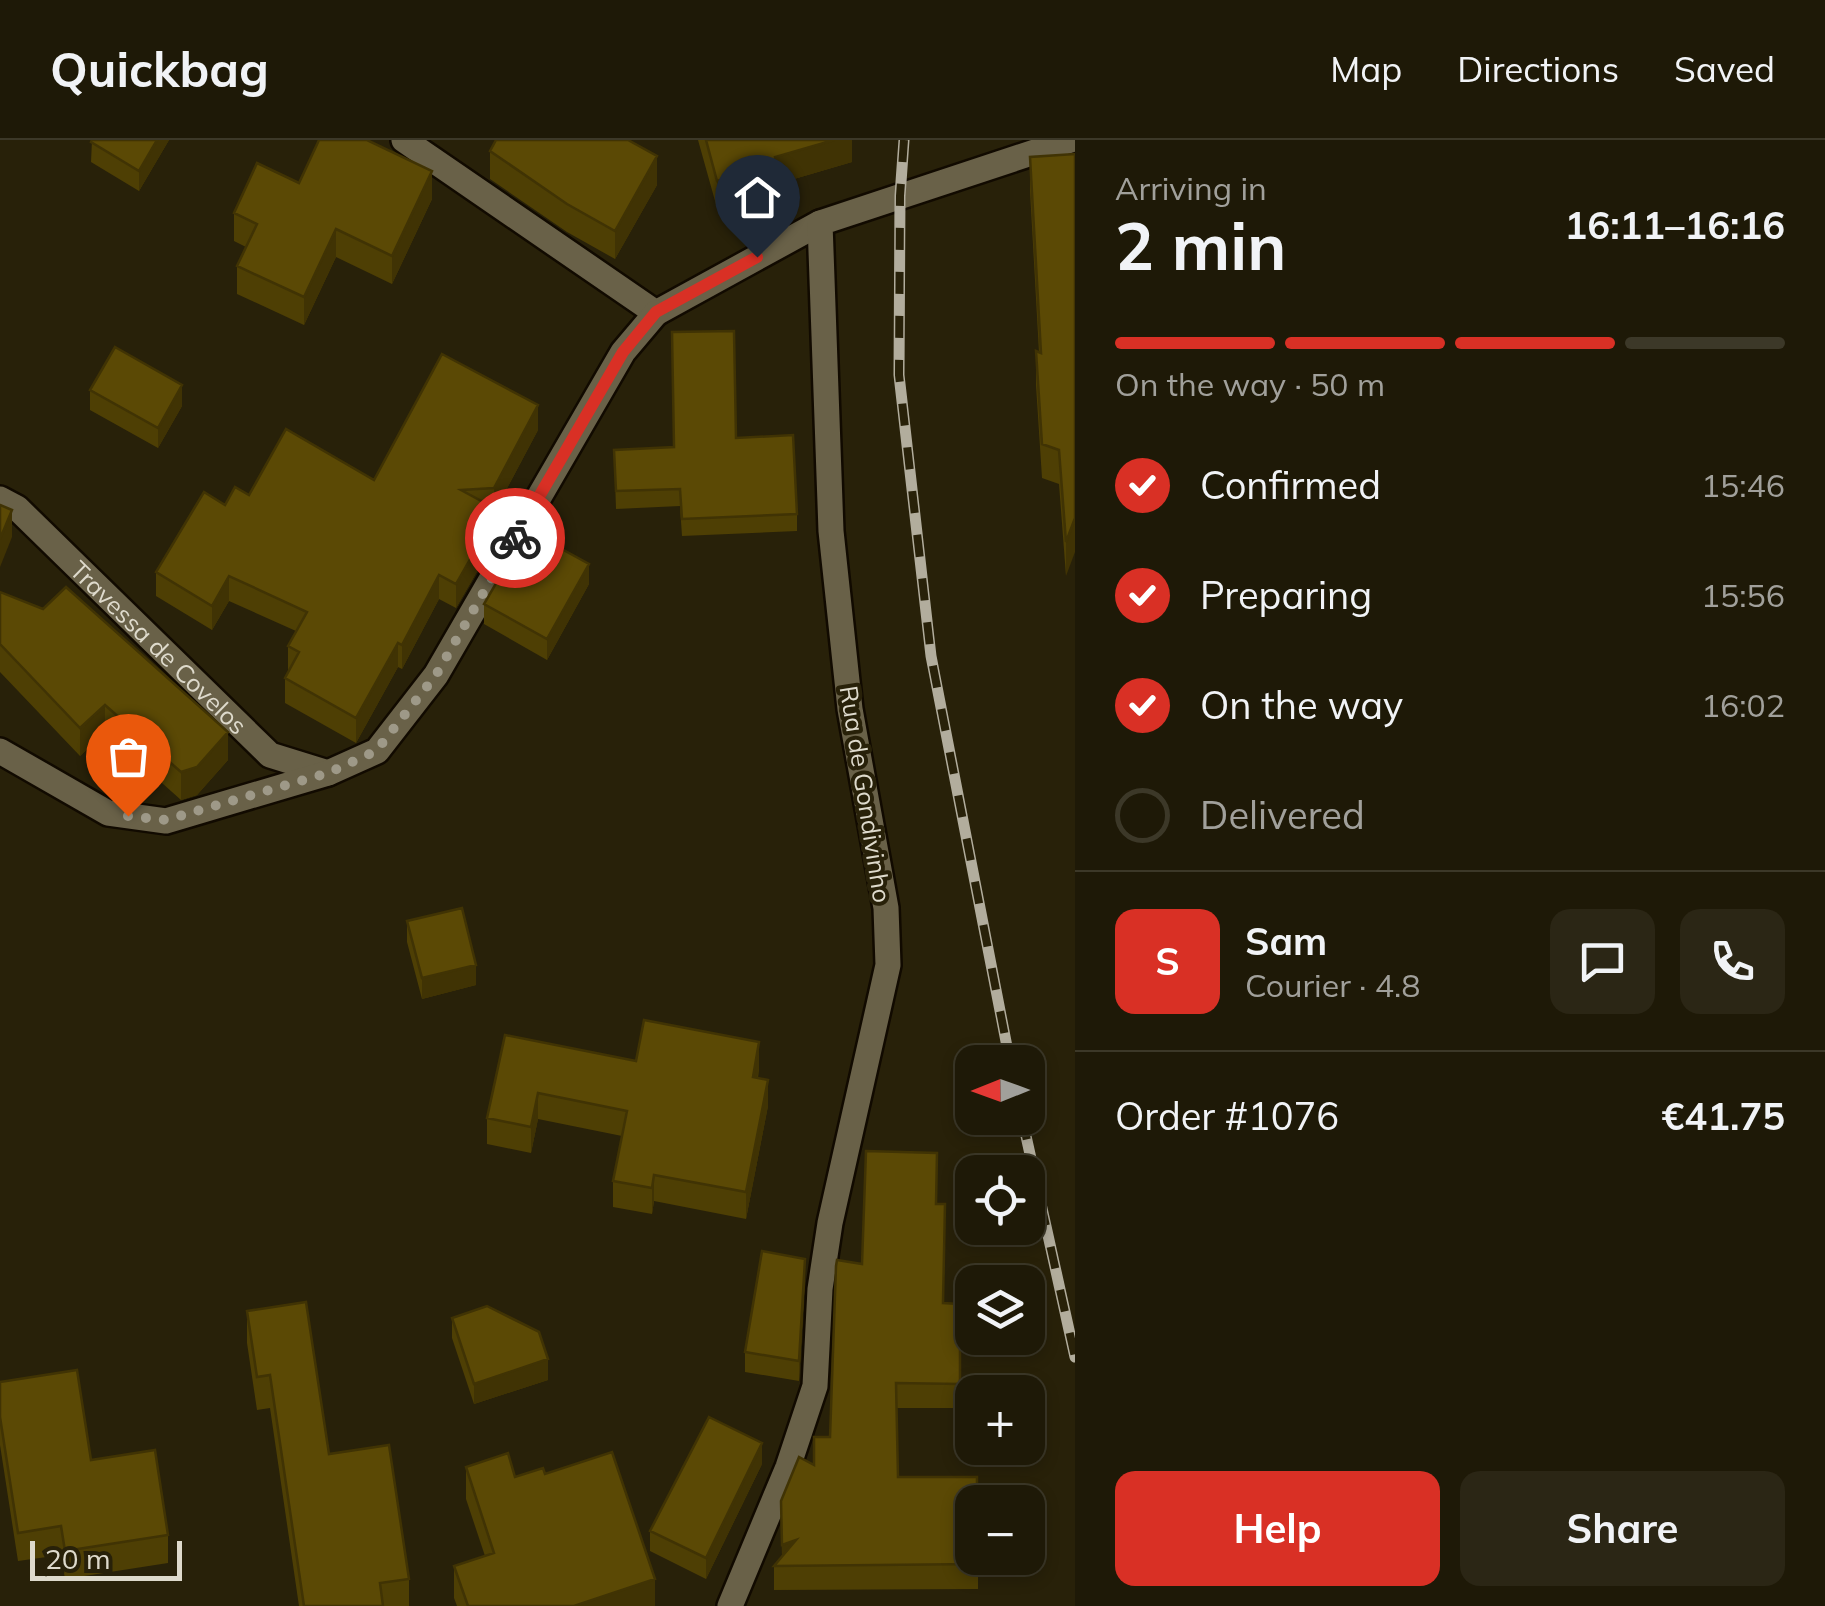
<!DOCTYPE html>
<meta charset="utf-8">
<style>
:root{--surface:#1e1907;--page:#2b2615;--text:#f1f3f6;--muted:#a1a09b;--line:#3c3828;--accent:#d93025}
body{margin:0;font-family:Mulish,sans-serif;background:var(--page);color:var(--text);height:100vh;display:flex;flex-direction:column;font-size:38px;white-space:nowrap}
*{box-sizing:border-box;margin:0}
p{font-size:32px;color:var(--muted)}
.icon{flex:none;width:55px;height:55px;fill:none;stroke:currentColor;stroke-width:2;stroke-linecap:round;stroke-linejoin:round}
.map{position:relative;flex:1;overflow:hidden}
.panel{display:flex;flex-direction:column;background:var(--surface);width:750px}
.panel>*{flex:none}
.needle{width:65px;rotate:269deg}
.tools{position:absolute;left:955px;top:905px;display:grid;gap:20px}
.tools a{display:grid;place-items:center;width:90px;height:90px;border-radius:20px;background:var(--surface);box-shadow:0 5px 15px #0003,0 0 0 2px var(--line);font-size:50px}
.scale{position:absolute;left:30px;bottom:25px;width:152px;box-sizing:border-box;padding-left:10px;border:5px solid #dedacc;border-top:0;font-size:28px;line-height:35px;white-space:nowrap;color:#dedacc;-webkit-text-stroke:8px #282109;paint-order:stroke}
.pin{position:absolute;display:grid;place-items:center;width:85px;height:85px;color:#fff;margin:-102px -42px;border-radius:50% 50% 50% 0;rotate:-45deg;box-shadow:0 0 10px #0007}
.pin .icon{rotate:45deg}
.courier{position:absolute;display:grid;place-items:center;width:100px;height:100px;margin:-50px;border:8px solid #d93025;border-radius:50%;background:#fff;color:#222;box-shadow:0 2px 12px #0007}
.headline em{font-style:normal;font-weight:700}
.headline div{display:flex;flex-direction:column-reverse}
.headline{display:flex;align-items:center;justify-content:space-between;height:170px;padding:0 40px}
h1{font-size:65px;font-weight:700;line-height:75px}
.bar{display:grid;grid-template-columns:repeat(4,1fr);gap:15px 10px;align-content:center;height:120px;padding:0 40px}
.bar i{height:12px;border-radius:8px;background:var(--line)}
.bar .active{background:var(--accent)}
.bar p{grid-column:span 4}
.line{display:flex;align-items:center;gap:25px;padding:0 40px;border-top:2px solid var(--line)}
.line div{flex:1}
.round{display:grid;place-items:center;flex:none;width:105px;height:105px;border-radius:20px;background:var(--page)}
ol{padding:0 40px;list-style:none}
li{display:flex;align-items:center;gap:30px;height:110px}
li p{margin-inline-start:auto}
li .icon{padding:10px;border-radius:50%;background:var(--accent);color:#fff;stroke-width:4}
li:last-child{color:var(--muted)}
li i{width:55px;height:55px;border:5px solid var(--line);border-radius:50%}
.cta{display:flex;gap:20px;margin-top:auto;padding:20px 40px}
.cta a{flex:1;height:115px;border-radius:20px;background:var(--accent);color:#fff;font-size:40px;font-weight:700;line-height:115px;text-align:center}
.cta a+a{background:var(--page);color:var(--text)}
header{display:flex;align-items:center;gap:60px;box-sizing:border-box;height:140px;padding:0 50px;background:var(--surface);border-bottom:2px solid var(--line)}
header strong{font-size:48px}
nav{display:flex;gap:55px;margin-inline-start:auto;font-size:35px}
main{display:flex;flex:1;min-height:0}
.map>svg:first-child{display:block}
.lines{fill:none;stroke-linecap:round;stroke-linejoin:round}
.minor-casing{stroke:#110a00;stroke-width:30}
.minor{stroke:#696148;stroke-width:25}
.rail-casing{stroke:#b2ad9d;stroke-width:11}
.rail{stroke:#282109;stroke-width:8;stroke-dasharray:22;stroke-linecap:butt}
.wall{fill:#4e3f04}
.shaded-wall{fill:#403304}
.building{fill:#5b4905;stroke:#403304;stroke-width:2.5}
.done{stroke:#9e9988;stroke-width:10;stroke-dasharray:0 18}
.route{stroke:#d93025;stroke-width:12}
.labels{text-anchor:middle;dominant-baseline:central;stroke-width:8;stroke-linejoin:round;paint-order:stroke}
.street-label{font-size:25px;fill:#dedacc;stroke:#282109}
</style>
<header>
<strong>Quickbag</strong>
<nav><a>Map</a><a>Directions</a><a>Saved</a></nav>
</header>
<main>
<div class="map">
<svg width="1075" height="1466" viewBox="0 0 1075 1466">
<rect width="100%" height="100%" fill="#282109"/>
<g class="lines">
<defs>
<g id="minor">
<path d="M404,0L656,173L820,83"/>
<path id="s1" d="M0,359L17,368L270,615L328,633"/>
<path d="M0,611L108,673L166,681L328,633L377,611L436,535L623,212L656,173"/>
<path d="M730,1466L788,1327L815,1246L820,1149L830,1083L888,825L886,768L850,569L831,391L820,83L1071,0"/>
</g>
</defs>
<use href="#minor" class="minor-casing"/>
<use href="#minor" class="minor"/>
<defs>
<path id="rail" d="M904,0L900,56L899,235L931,516L1010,922
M1022,978L1075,1217"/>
</defs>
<use href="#rail" class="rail-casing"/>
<use href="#rail" class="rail"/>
</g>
<path class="wall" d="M92,0H169L139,51L91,22Z
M698,0H852V22L777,44V52L717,68Z
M490,11L657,45L615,119L567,92L490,39Z
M1075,14L1066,436L1059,344L1042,338L1036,245V211L1039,212L1030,51V17Z
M299,43L432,59L392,144L336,117L304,185L237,154V126L246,107L234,101V73Z
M90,250L182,266L158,308L90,270Z
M538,290L496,369L498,395L456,468L439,459L402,529L398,527L356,603L285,563V538L290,531L288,530V506L296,491L229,461L212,490L156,456V432L225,365L249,355L374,340Z
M736,298L797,374V391L682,396L680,366L616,369L614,310L673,307Z
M589,444L547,520L484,484V464Z
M0,452L228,620L197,655L181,660L105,592L80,616L0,532Z
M407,781L476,845L422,859L407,802Z
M505,895L636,921L759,928L758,938L768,966L746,1079L654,1061L652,1074L613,1067V1041L622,996L538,979L531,1013L487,1004V978Z
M936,1064L943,1163L960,1164V1268H897L898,1337L978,1418V1449L774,1450V1426L782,1417L781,1361L814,1325L830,1297L862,1124Z
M805,1139L799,1241L745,1232V1212Z
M247,1171L329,1314L409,1439V1466H299L270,1268L257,1270L247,1203Z
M452,1178L548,1240L474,1264L452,1198Z
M0,1242L91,1320L168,1395V1423L65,1439L61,1415L18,1421L0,1305Z
M762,1324L706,1439L650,1411V1391Z
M466,1327L515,1337L545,1334L655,1466H457L454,1458V1426L485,1416L466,1359Z"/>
<path class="shaded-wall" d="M157,0H169L139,51V31Z
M834,0H852V22L777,44V52L717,68V41L775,17Z
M657,16V45L615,119V91Z
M432,31V59L392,144V116Z
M336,89V117L304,185V157Z
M182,245V266L158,308V288Z
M538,265V290L494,373V348Z
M12,370V397L0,427V399Z
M498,370V395L456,468V444Z
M1075,378V412L1066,436V402Z
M589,424V444L547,520V499Z
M439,435V459L402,529V505Z
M229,436V461L212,490V466Z
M398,503V527L356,603V578Z
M105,565V592L80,616V588Z
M228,592V620L197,655L181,660V632Z
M476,825V845L422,859V838Z
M759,902V928L753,963V937Z
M768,940V966L746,1079V1052Z
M538,953V979L531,1013V987Z
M654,1035V1061L652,1074V1048Z
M805,1119V1139L799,1241V1221Z
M548,1219V1240L474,1264V1244Z
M762,1303V1324L706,1439V1418Z
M796,1400L782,1426V1405Z
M655,1439V1466H574Z"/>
<path class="building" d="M92,0H157L139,31L91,2Z
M319,0H367L432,31L392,116L336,89L304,157L237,126L257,84L234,73L257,23L299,43Z
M496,0H628L657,16L615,91L567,64L490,11Z
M706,0H834L775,17L777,25L717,41Z
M1075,14V378L1066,402L1059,310L1042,304L1036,211L1041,213L1030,17Z
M734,191L736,298L793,295L797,374L682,379L680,349L616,351L614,310L674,307L672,192Z
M115,207L182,245L158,288L90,250Z
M442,214L538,265L494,348L461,350L498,370L456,444L439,435L402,505L398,503L356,578L285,538L299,512L288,506L307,472L229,436L212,466L156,432L204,352L225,365L235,347L249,355L286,289L374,340Z
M0,365L12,370L0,399Z
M527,390L589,424L547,499L484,464Z
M66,447L228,592L197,627L181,632L105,565L80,588L0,504V452L43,469Z
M462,768L476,825L422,838L407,781Z
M644,880L759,902L753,937L768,940L746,1052L654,1035L652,1048L613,1041L627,971L538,953L531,987L487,978L505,895L636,921Z
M866,1011L937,1013L936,1064H945L943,1163L960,1164V1244L896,1243L898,1337H977V1362H972V1418H978V1424L774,1426L796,1400L782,1405L781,1361L799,1317L814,1325V1297H830L836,1126L837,1120L862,1124Z
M762,1111L805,1119L799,1221L745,1212Z
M306,1162L329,1314L389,1305L409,1439L380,1443L383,1466H304L270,1235L257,1237L247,1171Z
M487,1166L539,1192L548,1219L474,1244L452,1178Z
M77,1230L91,1320L155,1310L168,1395L65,1411L61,1386L18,1393L0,1277V1242Z
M709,1277L762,1303L706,1418L650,1391Z
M612,1312L655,1439L574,1466H468L454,1426L494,1413L466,1327L508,1313L515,1337L543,1328L545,1334Z"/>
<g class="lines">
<path class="done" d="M128,676L166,680L328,633L376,611L436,535L515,398"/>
<path class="route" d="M515,398L623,212L656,172L757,117"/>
</g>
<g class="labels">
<g class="street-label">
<text stroke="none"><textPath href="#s1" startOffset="218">Travessa de Covelos</textPath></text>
<text transform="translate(866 654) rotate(81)">Rua de Gondivinho</text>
</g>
</g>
</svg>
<div class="tools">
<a><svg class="needle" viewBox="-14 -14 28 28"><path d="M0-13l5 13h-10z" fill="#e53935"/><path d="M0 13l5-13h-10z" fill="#a1a09b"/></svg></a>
<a><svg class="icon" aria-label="locate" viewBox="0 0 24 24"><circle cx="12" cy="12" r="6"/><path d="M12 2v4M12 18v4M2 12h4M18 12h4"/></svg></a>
<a><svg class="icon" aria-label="layers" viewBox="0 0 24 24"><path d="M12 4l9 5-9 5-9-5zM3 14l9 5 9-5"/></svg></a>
<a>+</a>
<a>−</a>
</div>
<div class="scale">20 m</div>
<div class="pin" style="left:128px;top:676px;background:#ea580c"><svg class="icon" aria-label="bag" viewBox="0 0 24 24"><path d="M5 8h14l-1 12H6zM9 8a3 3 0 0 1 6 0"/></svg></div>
<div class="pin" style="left:757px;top:117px;background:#1f2937"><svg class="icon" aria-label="home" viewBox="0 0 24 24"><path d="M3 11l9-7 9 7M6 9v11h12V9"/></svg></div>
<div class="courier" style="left:515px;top:398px"><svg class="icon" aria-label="bike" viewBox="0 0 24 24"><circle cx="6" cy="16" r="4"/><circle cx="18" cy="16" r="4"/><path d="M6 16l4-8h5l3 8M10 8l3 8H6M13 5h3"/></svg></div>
</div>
<section class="panel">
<div class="headline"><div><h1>2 min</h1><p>Arriving in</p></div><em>16:11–16:16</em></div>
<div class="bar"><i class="active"></i><i class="active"></i><i class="active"></i><i></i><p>On the way · 50 m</p></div>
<ol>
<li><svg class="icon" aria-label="check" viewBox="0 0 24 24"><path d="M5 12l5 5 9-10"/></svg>Confirmed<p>15:46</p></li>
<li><svg class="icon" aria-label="check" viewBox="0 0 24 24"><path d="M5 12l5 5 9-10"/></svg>Preparing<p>15:56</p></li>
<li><svg class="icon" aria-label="check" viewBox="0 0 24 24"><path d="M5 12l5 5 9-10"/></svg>On the way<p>16:02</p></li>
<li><i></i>Delivered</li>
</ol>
<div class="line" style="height:180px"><b class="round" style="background:var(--accent);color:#fff">S</b><div><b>Sam</b><p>Courier · 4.8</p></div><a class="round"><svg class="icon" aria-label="chat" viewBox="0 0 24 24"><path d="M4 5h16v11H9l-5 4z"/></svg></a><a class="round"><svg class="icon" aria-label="phone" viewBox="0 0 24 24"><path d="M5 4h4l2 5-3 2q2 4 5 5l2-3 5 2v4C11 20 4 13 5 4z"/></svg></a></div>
<div class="line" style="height:130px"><div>Order #1076</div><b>€41.75</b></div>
<div class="cta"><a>Help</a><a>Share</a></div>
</section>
</main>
